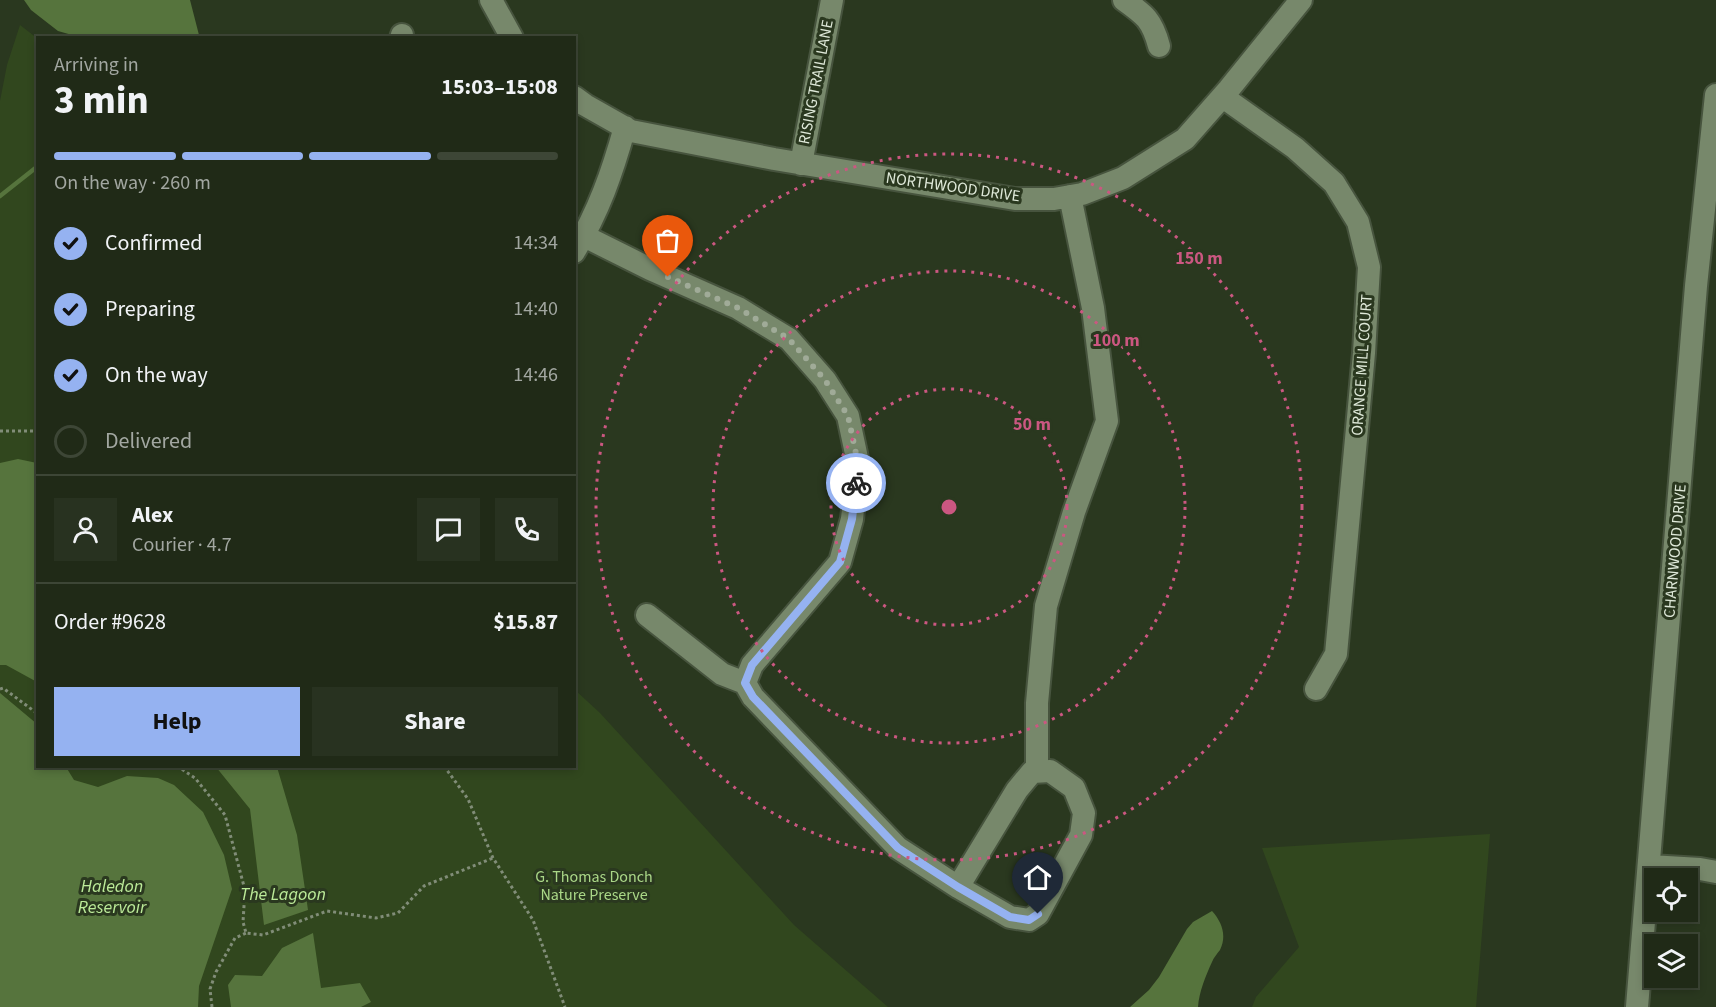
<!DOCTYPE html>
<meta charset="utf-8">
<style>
:root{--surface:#202a17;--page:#283220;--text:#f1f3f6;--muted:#a2a7a1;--line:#3d4636;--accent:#95b2f1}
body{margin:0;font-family:"Source Sans 3",sans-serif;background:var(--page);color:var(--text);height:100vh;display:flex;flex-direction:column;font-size:22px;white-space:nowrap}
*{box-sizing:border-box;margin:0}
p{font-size:20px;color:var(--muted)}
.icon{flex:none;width:33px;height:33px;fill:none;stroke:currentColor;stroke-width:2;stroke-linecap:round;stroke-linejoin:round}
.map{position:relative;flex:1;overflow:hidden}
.drawer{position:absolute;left:36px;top:36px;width:540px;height:732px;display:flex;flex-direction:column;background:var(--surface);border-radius:0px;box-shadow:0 3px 9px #0003,0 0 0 2px var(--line)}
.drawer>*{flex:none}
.tools{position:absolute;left:1644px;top:868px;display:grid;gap:12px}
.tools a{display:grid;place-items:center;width:54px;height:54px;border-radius:0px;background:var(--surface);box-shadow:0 3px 9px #0003,0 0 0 2px var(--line);font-size:30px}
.pin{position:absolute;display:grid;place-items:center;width:51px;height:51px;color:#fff;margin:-62px -26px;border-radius:50% 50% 50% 0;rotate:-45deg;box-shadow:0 0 6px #0007}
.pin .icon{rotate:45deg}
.courier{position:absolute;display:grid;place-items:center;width:60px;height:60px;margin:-30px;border:4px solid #95b2f1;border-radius:50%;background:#fff;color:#222;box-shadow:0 2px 8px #0007}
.overview em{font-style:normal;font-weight:700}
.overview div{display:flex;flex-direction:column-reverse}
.overview{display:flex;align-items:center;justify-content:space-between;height:102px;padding:0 18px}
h1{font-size:39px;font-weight:700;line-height:45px}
.bar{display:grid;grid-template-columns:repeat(4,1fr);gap:9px 6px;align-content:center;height:72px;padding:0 18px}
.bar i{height:8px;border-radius:4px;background:var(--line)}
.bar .selected{background:var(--accent)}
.bar p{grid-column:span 4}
.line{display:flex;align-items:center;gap:15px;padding:0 18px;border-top:2px solid var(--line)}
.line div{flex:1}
.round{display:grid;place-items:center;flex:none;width:63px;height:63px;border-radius:0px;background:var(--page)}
ol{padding:0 18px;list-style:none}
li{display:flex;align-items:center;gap:18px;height:66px}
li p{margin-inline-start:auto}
li .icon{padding:6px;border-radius:50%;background:var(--accent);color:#111;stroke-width:4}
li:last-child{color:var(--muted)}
li i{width:33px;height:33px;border:3px solid var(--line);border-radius:50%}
.action{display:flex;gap:12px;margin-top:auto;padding:12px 18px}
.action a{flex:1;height:69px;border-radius:0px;background:var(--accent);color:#111;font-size:24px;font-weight:700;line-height:69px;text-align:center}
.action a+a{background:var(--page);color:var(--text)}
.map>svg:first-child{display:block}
.green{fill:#31471e}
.water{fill:#56743d}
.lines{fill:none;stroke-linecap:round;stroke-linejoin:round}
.stream{stroke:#56743d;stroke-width:4.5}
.minor-casing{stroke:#47543e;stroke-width:26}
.path{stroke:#818d78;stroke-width:3;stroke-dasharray:3 3;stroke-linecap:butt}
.minor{stroke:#77886b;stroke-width:22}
.done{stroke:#a0ab98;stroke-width:6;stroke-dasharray:0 10.8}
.route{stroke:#95b2f1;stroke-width:8}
.ring{fill:none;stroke:#cb5781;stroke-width:3;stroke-dasharray:3 6}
.labels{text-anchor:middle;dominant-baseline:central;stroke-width:6;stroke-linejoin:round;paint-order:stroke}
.street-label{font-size:16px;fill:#dfe9d9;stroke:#2a381f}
.park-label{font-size:16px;fill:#aad787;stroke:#2a381f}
.water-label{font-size:18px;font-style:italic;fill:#bceb99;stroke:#2a381f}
.centre{fill:#cb5781;stroke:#2a381f;stroke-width:3}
.ring-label{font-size:18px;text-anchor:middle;font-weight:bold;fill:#cb5781;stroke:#2a381f;stroke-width:6;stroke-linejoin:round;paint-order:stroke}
</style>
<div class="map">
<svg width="1716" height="1007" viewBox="0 0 1716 1007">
<rect width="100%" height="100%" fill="#2a381f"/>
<path class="green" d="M20,25L38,39V766H574L575,690L600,713L794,925L888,1007H0V101L7,65Z
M1490,834L1476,1007H1252L1256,997L1299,947L1262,848Z"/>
<path class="water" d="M24,0H190L199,35L197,38L79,37L58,31L31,10Z
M18,459L37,463V682L6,665H0V463Z
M0,693L37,724L38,766L66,767L74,780L98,787L127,776L158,778L174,785L203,812L224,855L232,889L199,986L198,1007H0Z
M216,767H277L297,835L308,910L264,925L250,809Z
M1212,911C1222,922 1227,936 1220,950C1217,954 1214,957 1212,962C1206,975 1199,992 1198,1007H1130L1149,990L1159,977L1187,929L1193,922Z
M313,933L321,988L360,983L371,1002L361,1007H231L228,985L235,975L262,976L282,948Z"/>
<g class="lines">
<path class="stream" d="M0,196L38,166"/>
<defs>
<path id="minor" d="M491,0L512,38
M1124,0C1145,15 1152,20 1159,46
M401,38L402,35
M574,97L585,105L631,131L774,159L1015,199H1054L1082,194L1123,178L1185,139L1229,89L1301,0
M1223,97L1295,148L1334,183L1358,222L1369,267L1364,353L1336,654L1316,689
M801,164L832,0
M584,236L650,269L738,308L789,339L825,380L848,416L858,463L852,519L840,562L752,665L745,683L753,697L898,848L958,887L1010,917L1029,920L1038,914L1081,835L1084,813L1074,788L1050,771L1032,772L1017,790L958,887
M574,252C599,211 612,173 625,127
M647,615L722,674L745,683
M1037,771V703L1046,606L1074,512L1107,421L1093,308L1070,196
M1650,866L1700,869L1716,872
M1637,1007L1696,286L1716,95"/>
</defs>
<use href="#minor" class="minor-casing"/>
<path class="path" d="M0,431H38
M0,689L3,688L38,714
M177,766L195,778L225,815L245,890L243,922L246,933L263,935L327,911L376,918L398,913L424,886L493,858
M444,766L468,799L493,858L533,920L565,1007
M212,1007L210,989L216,972L235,938L246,933"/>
<use href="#minor" class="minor"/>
</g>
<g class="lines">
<path class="done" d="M668,277L738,308L789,339L825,380L848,416L858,463L856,483"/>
<path class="route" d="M856,483L852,519L840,562L752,665L745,683L753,697L898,848L958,887L1010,917L1029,920L1038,914"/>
</g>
<g class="ring">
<circle cx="949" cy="507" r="118"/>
<circle cx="949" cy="507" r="236"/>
<circle cx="949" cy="507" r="353"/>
</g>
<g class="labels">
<g class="street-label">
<text transform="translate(816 82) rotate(-79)">RISING TRAIL LANE</text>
<text transform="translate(953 187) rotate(8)">NORTHWOOD DRIVE</text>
<text transform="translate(1362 365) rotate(-86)">ORANGE MILL COURT</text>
<text transform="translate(1675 551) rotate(-85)">CHARNWOOD DRIVE</text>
</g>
<g class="park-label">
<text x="594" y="877">G. Thomas Donch<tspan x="594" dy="18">Nature Preserve</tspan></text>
</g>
<g class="water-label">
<text x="112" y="886">Haledon<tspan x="112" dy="21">Reservoir</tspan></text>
<text x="283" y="894">The Lagoon</text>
</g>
</g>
<circle cx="949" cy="507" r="9" class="centre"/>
<g class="ring-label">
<text x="1199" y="264">150 m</text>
<text x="1116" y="346">100 m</text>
<text x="1032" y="430">50 m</text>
</g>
</svg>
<div class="tools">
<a><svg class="icon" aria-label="locate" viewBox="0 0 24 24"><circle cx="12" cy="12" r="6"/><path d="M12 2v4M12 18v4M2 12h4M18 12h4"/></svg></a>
<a><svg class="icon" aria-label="layers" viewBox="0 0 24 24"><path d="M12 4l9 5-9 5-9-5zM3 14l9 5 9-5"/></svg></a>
</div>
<div class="pin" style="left:668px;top:277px;background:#ea580c"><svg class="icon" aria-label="bag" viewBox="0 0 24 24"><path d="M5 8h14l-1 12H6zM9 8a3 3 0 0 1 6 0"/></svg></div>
<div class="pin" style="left:1038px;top:914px;background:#1f2937"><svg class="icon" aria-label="home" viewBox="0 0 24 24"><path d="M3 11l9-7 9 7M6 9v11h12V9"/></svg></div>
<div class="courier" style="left:856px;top:483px"><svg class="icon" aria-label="bike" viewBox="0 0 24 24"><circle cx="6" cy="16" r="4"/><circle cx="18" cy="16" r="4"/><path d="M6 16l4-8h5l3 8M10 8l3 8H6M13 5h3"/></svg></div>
<section class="drawer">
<div class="overview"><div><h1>3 min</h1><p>Arriving in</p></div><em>15:03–15:08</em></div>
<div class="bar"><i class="selected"></i><i class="selected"></i><i class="selected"></i><i></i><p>On the way · 260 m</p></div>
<ol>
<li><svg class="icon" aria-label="check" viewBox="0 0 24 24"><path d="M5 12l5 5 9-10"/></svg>Confirmed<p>14:34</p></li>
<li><svg class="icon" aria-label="check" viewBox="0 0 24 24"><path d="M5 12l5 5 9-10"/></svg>Preparing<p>14:40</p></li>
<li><svg class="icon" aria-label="check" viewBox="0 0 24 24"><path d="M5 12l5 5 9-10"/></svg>On the way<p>14:46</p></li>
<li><i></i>Delivered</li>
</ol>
<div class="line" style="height:108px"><a class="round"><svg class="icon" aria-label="person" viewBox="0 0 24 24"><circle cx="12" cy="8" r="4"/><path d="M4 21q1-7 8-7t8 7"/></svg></a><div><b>Alex</b><p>Courier · 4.7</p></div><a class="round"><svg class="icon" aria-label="chat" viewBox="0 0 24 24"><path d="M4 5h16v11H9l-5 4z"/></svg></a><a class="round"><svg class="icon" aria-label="phone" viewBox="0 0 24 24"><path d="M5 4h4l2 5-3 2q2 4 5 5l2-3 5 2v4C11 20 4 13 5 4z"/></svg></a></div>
<div class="line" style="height:78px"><div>Order #9628</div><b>$15.87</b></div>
<div class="action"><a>Help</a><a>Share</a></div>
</section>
</div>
